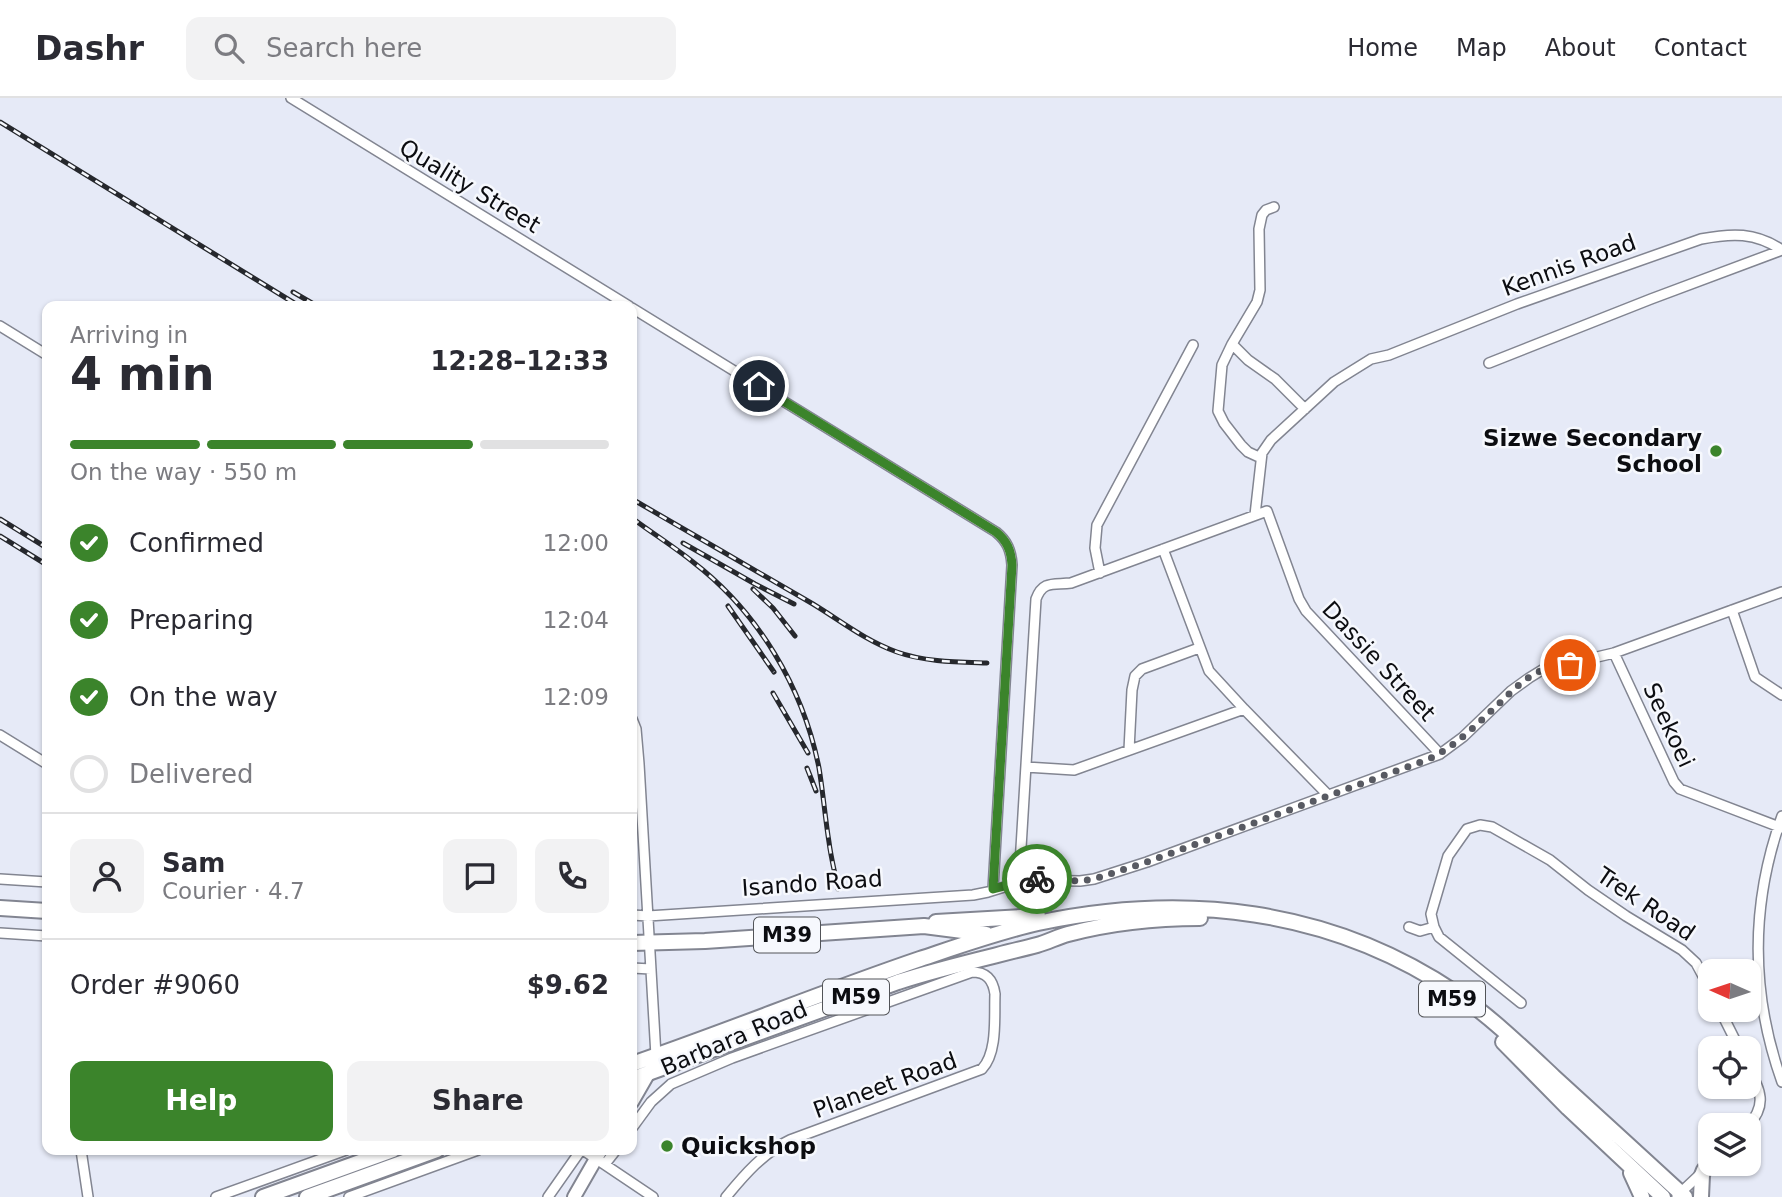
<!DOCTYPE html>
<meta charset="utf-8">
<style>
:root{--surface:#fff;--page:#f2f2f3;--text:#2b2b33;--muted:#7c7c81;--line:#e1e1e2;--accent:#3b842b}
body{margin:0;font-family:"DejaVu Sans",sans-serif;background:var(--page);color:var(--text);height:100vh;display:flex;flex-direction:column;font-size:26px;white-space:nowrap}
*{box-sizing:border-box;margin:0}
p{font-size:23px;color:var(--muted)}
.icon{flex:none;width:38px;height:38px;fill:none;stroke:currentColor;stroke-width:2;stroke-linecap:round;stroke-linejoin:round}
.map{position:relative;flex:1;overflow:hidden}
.side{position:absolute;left:42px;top:203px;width:595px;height:854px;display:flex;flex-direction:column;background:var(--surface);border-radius:14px;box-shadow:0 2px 5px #0004}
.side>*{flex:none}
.needle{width:46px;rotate:273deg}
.controls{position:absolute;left:1698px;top:861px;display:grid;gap:14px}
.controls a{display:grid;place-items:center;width:63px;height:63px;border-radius:14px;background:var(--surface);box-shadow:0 2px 5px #0004;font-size:35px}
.pin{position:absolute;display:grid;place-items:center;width:60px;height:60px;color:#fff;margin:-30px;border:4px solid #fff;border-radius:50%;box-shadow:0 2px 7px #0007}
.courier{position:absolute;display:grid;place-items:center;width:70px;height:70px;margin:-35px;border:5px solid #3b842b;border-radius:50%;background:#fff;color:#222;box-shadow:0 2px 9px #0007}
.headline em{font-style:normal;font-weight:700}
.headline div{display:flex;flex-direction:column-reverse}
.headline{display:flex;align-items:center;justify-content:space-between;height:119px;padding:0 28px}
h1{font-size:46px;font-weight:700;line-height:52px}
.bar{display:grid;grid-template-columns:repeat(4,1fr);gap:10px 7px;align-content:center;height:84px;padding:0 28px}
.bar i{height:9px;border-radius:5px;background:var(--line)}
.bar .selected{background:var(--accent)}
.bar p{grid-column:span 4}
.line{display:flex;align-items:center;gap:18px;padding:0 28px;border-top:2px solid var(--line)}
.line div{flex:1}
.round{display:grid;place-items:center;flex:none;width:74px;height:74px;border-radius:14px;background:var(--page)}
ol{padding:0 28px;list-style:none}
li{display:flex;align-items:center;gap:21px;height:77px}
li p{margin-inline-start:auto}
li .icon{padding:7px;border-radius:50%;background:var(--accent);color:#fff;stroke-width:4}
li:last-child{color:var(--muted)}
li i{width:38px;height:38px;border:4px solid var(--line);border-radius:50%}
.cta{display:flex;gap:14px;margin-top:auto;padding:14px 28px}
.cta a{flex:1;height:80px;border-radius:14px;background:var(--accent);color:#fff;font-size:28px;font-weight:700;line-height:80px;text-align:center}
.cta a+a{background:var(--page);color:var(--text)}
header{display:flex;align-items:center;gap:42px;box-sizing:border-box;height:98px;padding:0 35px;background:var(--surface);border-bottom:2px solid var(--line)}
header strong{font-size:33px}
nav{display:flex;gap:38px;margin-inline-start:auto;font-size:24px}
.search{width:490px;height:63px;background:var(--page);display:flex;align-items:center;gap:18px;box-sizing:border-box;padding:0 24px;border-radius:14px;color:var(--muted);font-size:26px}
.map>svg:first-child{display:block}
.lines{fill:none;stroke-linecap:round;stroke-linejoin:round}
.street-casing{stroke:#828591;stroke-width:12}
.secondary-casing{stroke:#828591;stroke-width:16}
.primary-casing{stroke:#828591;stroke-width:18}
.street{stroke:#fff;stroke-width:9}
.secondary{stroke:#fff;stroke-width:12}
.primary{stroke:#fff;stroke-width:14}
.rail-casing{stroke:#26282d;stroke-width:5}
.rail{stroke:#f6f8fd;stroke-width:2.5;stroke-dasharray:8;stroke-linecap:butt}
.done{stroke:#585a62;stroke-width:7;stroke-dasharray:0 12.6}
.route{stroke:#3b842b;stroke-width:9}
.poi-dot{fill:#3b842b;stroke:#f6f8fd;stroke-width:2.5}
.labels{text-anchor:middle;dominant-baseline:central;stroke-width:5;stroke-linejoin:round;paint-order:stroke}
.shield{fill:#f6f8fd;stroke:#525458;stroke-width:2}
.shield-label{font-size:21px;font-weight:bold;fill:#0c0d11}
.street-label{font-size:23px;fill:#0c0d11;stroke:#f6f8fd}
.poi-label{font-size:23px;font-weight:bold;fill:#0c0d11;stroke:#f6f8fd;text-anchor:end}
</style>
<header>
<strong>Dashr</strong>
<div class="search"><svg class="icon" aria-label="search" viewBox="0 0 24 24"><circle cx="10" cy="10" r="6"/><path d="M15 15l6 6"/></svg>Search here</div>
<nav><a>Home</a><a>Map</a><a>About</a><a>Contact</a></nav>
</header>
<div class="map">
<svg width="1782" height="1099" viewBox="0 0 1782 1099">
<rect width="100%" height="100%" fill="#e6eaf7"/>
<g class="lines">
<defs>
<path id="street" d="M291,0L629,208
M632,210L996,434C1007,443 1011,452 1012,467L993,791
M0,228L47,257
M1232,246L1248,262L1275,281L1305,311
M1489,265L1651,201L1782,152
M1261,360L1248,354L1241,347L1224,325L1218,313L1222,267L1232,246L1257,204L1260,192L1259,131L1262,117L1266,112L1274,109
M1255,417L1262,355L1271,342L1334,284L1371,261L1389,257L1517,206L1701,141C1732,135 1755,134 1782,152
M1163,451L1209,573L1244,611L1328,697
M1100,475L1095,450L1097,427L1193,247
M1732,512L1755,579L1782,597
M1614,555L1674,684L1680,691L1782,730
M632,621L636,631L639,666L656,958
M0,637L47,666
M1129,652L1132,592L1135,578L1142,571L1199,550
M1026,669L1074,672L1244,611
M1782,718C1750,807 1750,894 1782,984
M0,781L47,784
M1019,783L1036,501C1043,482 1054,487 1071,485L1267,413L1299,501L1306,513L1440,656
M632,817L648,818L973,797L988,794L1027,782L1080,783L1094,781L1147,764L1440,656L1463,639L1511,593L1529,580L1542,572L1614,555L1782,494
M1409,829L1420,833L1434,829
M0,835L47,838
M632,870L651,871
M1521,905L1439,839L1434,829L1431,816L1448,758L1467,731L1480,727L1492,729L1550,762L1588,792L1626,818L1682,852L1696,865L1710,891
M1720,912L1739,950
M1748,969C1760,992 1768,1006 1748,1028
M632,1030L651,1004L671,986L732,960L972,874C987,874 993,882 995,896C994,918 998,954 982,971L790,1042C763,1055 745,1076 726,1099
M81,1052L88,1099
M583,1052L653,1099
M605,1066L616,1052
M1677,1098L1711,1066
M216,1099L346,1052
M349,1099L478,1052
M548,1099L581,1052"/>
<path id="secondary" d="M632,1004L651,971
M574,1099L601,1052"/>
<path id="primary" d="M0,810L47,813
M936,824L1038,818
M632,845L705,843L924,828L986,836
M1503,944L1568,1010L1663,1099
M632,966C728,933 823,894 920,861C959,848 998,834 1038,825C1185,794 1330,810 1456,895C1491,919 1523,950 1554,979C1598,1019 1641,1059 1685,1099
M632,981L898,884C944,869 991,859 1037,847C1048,844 1057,839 1068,836C1110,825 1156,820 1200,820
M1631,1075L1642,1099
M263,1099L393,1052
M307,1099L437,1052
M1701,1099L1702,1077L1704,1072"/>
</defs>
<use href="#street" class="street-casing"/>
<use href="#secondary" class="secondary-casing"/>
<use href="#primary" class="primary-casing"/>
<use href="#street" class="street"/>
<use href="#secondary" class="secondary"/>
<use href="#primary" class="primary"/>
<defs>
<path id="rail" d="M0,24L299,208
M293,194L317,208
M632,401C692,436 753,471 813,506C841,523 866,543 897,554C925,564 958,564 987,565
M632,420C652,435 673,448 693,464C758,514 803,589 819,670C823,694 825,719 829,744C831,760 835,775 838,791
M0,421L47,450
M0,438L47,467
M683,445L755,486L794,506
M753,491L773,510L795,538
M728,508L774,574
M773,595L808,655
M807,670L816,693"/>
</defs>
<use href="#rail" class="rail-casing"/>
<use href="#rail" class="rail"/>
</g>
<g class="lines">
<path class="done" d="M1037,781L1080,783L1094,781L1147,764L1429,661C1458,647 1480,623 1503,602C1514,591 1527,578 1543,572C1551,568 1561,568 1570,567"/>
<path class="route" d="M759,288L996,434C1007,443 1011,452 1012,467L993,791L1027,782L1037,781"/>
</g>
<g class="poi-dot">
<circle cx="1716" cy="353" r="7"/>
<circle cx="667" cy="1048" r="7"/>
</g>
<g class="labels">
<g class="shield">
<rect x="754" y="819.5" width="66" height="35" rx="5"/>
<rect x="823" y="881.5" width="66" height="35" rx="5"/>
<rect x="1419" y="883.5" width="66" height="35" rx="5"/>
</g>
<g class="shield-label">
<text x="787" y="837">M39</text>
<text x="856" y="899">M59</text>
<text x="1452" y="901">M59</text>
</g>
<g class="street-label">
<text transform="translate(470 88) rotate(31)">Quality Street</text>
<text transform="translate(1569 167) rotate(-20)">Kennis Road</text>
<text transform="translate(1379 563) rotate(47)">Dassie Street</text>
<text transform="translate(1669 627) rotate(65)">Seekoei</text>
<text transform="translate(812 785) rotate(-4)">Isando Road</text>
<text transform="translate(1646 806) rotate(34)">Trek Road</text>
<text transform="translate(734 940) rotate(-23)">Barbara Road</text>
<text transform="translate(885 987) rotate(-20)">Planeet Road</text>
</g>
<g class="poi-label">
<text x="1702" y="340">Sizwe Secondary<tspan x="1702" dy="26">School</tspan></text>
<text x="681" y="1048" text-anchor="start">Quickshop</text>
</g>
</g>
</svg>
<div class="controls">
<a><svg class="needle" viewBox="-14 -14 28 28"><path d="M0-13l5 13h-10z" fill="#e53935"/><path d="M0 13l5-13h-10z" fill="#7c7c81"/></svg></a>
<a><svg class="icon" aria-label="locate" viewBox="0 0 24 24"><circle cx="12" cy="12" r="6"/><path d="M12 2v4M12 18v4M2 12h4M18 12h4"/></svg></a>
<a><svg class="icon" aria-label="layers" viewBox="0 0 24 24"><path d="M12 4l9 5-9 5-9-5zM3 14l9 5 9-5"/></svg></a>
</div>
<div class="pin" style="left:1570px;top:567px;background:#ea580c"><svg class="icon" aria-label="bag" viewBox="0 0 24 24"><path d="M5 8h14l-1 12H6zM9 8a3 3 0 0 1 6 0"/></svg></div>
<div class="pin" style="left:759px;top:288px;background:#1f2937"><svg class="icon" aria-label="home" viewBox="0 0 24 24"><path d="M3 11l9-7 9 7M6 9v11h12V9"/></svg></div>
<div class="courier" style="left:1037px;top:781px"><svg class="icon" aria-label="bike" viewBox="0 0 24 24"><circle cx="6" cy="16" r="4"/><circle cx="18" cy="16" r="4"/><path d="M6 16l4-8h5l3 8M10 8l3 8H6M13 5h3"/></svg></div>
<section class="side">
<div class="headline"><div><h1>4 min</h1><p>Arriving in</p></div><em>12:28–12:33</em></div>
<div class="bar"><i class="selected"></i><i class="selected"></i><i class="selected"></i><i></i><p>On the way · 550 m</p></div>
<ol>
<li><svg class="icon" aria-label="check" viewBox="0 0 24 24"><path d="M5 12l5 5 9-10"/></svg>Confirmed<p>12:00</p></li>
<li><svg class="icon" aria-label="check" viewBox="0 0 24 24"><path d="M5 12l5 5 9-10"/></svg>Preparing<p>12:04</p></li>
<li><svg class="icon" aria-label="check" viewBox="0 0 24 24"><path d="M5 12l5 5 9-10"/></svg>On the way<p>12:09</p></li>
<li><i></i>Delivered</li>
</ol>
<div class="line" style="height:126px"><a class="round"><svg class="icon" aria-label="person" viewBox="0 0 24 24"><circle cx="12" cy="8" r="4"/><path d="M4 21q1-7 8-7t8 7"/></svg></a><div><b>Sam</b><p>Courier · 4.7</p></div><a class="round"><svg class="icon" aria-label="chat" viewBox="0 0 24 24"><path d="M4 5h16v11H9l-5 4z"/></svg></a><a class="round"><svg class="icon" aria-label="phone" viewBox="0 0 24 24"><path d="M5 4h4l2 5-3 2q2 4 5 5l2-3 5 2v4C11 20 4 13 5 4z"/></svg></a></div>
<div class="line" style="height:91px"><div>Order #9060</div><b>$9.62</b></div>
<div class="cta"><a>Help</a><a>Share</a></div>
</section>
</div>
